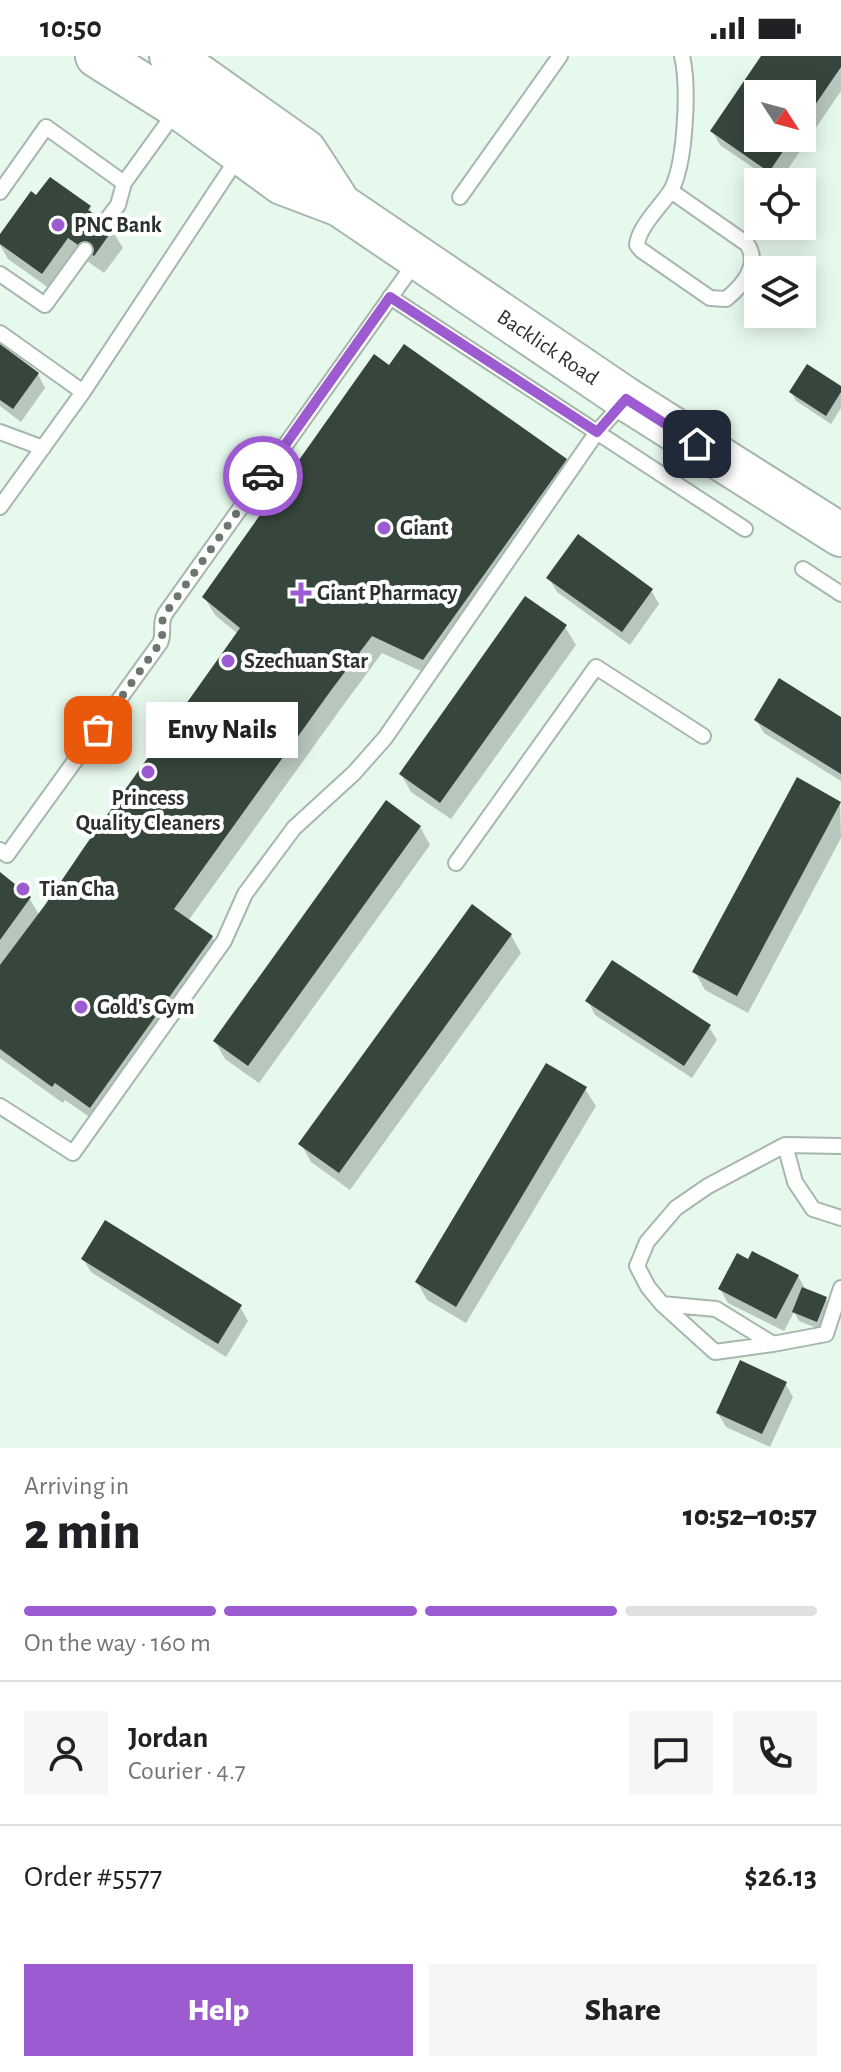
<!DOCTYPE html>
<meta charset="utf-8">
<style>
:root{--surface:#fff;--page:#f6f6f6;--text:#202124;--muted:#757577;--line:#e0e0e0;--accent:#9c5bd1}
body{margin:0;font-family:"Alegreya Sans",sans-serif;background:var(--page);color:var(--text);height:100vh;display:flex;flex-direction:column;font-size:30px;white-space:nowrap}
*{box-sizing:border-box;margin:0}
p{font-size:26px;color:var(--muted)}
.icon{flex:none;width:44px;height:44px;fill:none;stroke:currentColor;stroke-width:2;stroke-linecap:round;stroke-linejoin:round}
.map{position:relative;height:1392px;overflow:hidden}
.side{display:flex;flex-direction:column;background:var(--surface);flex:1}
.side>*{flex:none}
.needle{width:52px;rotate:126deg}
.controls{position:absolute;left:744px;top:24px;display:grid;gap:16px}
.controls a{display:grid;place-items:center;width:72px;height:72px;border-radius:0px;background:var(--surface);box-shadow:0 4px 20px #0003;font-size:40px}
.pin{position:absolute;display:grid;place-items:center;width:68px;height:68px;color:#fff;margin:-34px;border-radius:16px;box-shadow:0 4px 12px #0006}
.courier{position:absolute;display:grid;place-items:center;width:80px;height:80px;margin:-40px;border:6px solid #9c5bd1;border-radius:50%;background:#fff;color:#222;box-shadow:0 2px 10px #0007}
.bubble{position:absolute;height:56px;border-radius:0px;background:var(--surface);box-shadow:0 4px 20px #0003;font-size:26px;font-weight:800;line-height:56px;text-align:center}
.summary em{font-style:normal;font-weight:800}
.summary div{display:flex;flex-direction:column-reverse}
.summary{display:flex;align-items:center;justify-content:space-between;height:136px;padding:0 24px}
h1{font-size:52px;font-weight:800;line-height:60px}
.bar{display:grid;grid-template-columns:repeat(4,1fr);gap:12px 8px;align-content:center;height:96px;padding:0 24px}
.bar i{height:10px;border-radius:6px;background:var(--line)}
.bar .current{background:var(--accent)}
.bar p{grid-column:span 4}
.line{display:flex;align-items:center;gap:20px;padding:0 24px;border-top:2px solid var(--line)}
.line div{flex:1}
.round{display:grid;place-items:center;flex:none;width:84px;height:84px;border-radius:0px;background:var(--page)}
.action{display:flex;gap:16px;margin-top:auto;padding:16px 24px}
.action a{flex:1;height:92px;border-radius:0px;background:var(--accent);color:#fff;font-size:32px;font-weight:800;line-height:92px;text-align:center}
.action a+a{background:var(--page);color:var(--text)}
.status{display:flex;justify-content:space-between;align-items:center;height:56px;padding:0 40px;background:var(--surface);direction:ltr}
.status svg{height:22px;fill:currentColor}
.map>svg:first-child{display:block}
.shadow{fill:#0003;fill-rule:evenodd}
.building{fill:#37463d}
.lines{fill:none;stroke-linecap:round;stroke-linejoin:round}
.service-casing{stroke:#a6b7ac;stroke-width:18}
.primary-casing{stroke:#a6b7ac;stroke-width:46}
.service{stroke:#fff;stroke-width:14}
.primary{stroke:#fff;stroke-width:42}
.done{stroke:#6d7770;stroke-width:8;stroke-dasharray:0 14.4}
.route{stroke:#9c5bd1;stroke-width:10}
.poi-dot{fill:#9c5bd1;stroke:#fff;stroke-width:3}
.labels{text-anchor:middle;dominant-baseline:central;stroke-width:8;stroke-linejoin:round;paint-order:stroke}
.poi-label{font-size:22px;font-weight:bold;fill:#2b312d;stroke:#fff;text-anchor:start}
.street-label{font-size:22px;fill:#2b312d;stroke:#fff}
</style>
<div class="status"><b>10:50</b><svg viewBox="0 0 49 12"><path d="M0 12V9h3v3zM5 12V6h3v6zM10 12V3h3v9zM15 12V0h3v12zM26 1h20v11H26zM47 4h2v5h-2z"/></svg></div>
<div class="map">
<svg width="841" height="1392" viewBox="0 0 841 1392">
<rect width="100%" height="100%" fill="#e7f9ed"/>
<path class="shadow" d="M764,0H841V35L779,126H774L720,89L712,75ZM758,38H802V82H758Z
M89,151L95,162L112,174L123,192L104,217L79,199L53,235L8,203L0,189V181Z
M0,291L38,318L45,332L21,366L0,350Z
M390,312L565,404L575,422L434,621L382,597L342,651L188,865L212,881L222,899L101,1069L65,1044L63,1047L0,1002V819L29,842L40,860L238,578L215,559L204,541Z
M841,332V352L831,368L796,345L791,336Z
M549,522L651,534L659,548L630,589L557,536Z
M565,571L576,589L451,763L411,736L401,718Z
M756,664H841V725L764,677Z
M840,746L841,782L748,957L705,934L695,916Z
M420,771L430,789L259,1027L225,1003L215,985Z
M511,879L521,897L350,1134L311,1106L301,1088Z
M588,945L709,971L717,984L692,1022L595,959Z
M585,1033L596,1050L466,1267L427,1244L417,1226Z
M83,1203L240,1251L248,1265L226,1301L91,1216Z
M798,1220L806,1234L826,1243L831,1252L822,1274L799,1265L794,1256L784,1275L728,1247L720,1233Z
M785,1327L793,1341L770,1391L726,1371L718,1357Z"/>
<path class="building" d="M761,0H841V11L802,68V38H758V82H792L769,116L710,75Z
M50,121L91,150L88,154L114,172L94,200L68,182L42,218L0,188V178L31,135L36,139Z
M0,288L39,317L13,353L0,344Z
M404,288L567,403L423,604L372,580L332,633L174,853L213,880L90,1052L55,1027L52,1031L0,993V909L45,849L85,790L240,572L202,541L374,298L389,309Z
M807,308L841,330V336L826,360L789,336Z
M578,478L653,533L622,576L546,522Z
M525,540L567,569L440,747L399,718Z
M779,622L841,661V718L754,664Z
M797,721L841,746L737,940L692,916Z
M386,744L421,770L248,1010L213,985Z
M0,816L31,841L0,884Z
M472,848L512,878L339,1117L298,1088Z
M612,904L711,969L684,1010L585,945Z
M546,1007L587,1031L456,1251L415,1226Z
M105,1164L242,1249L218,1288L81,1203Z
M752,1195L799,1219L776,1263L718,1233L737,1197L748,1203Z
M802,1231L827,1241L817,1266L792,1256Z
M740,1304L787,1326L762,1378L716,1357Z"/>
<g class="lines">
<defs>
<path id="service" d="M671,135L747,188C761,209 742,230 726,243L710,242L641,194L637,189C638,172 660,151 670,136C686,110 689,30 682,0
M0,136L46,71L124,127L176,55
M460,141L560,0
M105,166L118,149L124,127
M0,218L45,249L85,194
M390,241L745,473
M0,277L83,336
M0,376L43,392
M0,451L83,336L239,100
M803,513L841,538
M0,794L7,799L160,587C165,577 159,568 165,558L417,204
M456,807L596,611L703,680
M0,1050L73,1097L224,885L245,838L294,772L354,717L385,682L597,376L623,347
M785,1089L708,1130L676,1152L647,1186L637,1210L648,1231L662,1248L715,1296L773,1288L826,1278L841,1232
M841,1090L785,1089L795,1126L813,1153L841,1162
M662,1248L716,1253L773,1288"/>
<path id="primary" d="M97,0L178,51L282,127L340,149L626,343L841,479
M171,0L305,95L340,149"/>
</defs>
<use href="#service" class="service-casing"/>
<use href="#primary" class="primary-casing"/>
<use href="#service" class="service"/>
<use href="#primary" class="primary"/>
</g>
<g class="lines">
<path class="done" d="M98,674L160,587C165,578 159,568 165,558L263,420"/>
<path class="route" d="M263,420L390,241L597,376L626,343L697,388"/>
</g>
<g class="poi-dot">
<circle cx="58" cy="169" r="8"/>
<circle cx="384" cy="472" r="8"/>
<path d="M297 525h8v8h8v8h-8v8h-8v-8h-8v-8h8z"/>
<circle cx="228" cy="605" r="8"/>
<circle cx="148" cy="716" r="8"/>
<circle cx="23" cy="833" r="8"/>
<circle cx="81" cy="951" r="8"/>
</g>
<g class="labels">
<g class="poi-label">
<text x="74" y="169">PNC Bank</text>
<text x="400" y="472">Giant</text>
<text x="317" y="537">Giant Pharmacy</text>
<text x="244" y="605">Szechuan Star</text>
<text x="148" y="742" text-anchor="middle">Princess<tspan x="148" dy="25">Quality Cleaners</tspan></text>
<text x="39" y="833">Tian Cha</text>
<text x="97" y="951">Gold's Gym</text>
</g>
<g class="street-label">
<text transform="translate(548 291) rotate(34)">Backlick Road</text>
</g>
</g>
</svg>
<div class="controls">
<a><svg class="needle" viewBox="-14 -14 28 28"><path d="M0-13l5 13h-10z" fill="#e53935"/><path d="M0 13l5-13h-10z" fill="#757577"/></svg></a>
<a><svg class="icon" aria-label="locate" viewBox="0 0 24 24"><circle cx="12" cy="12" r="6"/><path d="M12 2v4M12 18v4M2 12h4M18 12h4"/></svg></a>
<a><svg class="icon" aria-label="layers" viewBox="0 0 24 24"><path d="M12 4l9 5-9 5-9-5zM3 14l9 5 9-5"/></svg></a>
</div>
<div class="pin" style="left:98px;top:674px;background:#ea580c"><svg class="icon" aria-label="bag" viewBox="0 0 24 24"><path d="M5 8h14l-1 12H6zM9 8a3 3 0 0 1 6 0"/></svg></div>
<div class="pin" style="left:697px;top:388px;background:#1f2937"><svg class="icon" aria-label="home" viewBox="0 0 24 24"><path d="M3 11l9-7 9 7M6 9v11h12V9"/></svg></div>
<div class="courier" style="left:263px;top:420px"><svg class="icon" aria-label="car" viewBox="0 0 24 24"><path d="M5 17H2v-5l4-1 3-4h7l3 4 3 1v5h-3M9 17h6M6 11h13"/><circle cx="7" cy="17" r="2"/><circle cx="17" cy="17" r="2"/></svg></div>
<div class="bubble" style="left:146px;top:646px;width:152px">Envy Nails</div>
</div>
<section class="side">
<div class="summary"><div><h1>2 min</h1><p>Arriving in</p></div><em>10:52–10:57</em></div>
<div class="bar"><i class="current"></i><i class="current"></i><i class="current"></i><i></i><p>On the way · 160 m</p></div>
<div class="line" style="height:144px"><a class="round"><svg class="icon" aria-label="person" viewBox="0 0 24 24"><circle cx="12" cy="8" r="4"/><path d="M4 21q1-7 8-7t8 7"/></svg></a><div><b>Jordan</b><p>Courier · 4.7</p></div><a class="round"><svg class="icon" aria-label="chat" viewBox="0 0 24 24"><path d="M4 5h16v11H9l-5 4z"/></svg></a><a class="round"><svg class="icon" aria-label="phone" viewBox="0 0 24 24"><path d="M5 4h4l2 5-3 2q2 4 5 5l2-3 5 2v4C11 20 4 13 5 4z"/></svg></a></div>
<div class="line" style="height:104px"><div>Order #5577</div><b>$26.13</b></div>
<div class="action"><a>Help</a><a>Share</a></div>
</section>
